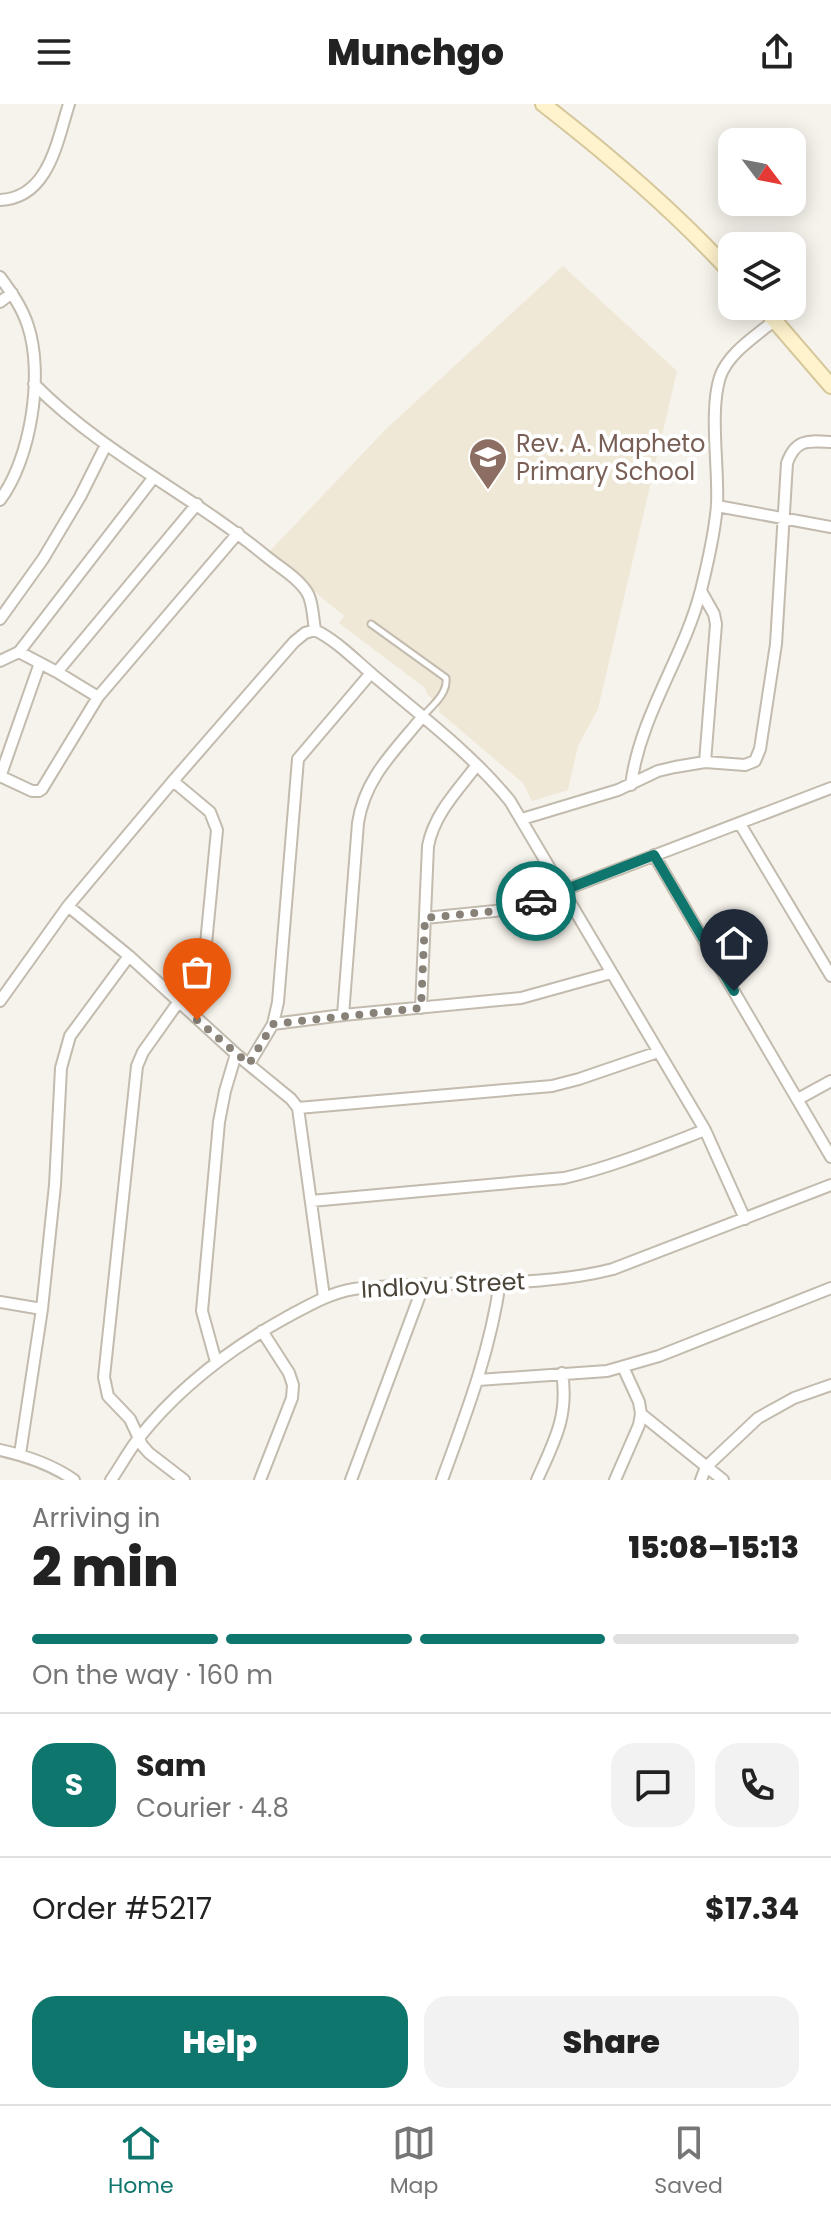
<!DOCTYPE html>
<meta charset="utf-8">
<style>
:root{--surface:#fff;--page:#f2f2f2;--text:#222;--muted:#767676;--line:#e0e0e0;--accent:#0f766e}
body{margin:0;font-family:Poppins,sans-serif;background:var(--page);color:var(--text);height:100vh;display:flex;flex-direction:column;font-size:30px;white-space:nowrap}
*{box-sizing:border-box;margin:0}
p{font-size:26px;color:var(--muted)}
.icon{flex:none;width:44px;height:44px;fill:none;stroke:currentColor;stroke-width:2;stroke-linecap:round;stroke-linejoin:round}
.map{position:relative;height:1376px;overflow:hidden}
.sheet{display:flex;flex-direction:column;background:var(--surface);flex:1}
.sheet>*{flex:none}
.needle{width:52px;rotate:122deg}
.controls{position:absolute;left:718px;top:24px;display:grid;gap:16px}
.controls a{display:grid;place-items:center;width:88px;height:88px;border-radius:16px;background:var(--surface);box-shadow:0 4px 20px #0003;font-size:40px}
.pin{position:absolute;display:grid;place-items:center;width:68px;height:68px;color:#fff;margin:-82px -34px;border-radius:50% 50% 50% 0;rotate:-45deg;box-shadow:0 0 8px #0007}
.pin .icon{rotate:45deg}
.courier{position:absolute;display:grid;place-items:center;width:80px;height:80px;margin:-40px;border:6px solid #0f766e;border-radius:50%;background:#fff;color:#222;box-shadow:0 2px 10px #0007}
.overview em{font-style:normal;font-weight:800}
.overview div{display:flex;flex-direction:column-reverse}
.overview{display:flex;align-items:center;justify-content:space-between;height:136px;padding:0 32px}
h1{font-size:52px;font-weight:800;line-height:60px}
.bar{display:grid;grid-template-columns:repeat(4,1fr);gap:12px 8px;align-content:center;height:96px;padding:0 32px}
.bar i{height:10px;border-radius:6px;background:var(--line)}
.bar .selected{background:var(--accent)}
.bar p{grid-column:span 4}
.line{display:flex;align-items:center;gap:20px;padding:0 32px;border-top:2px solid var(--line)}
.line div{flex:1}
.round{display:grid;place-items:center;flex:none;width:84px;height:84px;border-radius:24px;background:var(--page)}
.button{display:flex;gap:16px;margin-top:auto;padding:16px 32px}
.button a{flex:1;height:92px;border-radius:24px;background:var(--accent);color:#fff;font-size:32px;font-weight:800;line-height:92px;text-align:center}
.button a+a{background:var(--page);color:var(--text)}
header{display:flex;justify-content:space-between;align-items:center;height:104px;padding:0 32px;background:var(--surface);font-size:36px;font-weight:800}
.menu{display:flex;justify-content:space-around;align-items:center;height:112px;border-top:2px solid var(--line);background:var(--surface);font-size:22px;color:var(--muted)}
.menu a{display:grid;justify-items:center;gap:4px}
.menu .selected{color:var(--accent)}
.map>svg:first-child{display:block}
.education{fill:#efe8d6}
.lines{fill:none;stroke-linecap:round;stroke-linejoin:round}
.lane-casing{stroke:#c2bbae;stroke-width:9}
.street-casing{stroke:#c2bbae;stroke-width:14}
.secondary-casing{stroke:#d6c79b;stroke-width:18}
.lane{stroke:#fff;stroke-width:5}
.street{stroke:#fff;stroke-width:10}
.secondary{stroke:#fff3cd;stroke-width:14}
.done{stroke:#878178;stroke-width:8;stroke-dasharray:0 14.4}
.route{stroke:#0f766e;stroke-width:10}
.labels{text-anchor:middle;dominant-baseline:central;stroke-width:8;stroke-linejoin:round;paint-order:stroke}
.education-label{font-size:24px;fill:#785e54;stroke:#fff;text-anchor:start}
.street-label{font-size:24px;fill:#4b4439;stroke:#fff}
</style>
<header><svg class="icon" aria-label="menu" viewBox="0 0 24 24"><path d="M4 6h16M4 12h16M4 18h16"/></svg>Munchgo<svg class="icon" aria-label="share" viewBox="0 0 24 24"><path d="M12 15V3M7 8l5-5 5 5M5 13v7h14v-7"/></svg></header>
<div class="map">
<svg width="831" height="1376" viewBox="0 0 831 1376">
<rect width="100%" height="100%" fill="#f6f3ec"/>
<path class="education" d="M563,162L677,267L598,605L578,642L568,686L532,697L523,679L439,608V602L427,590L425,584L339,519L344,512L268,449L386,325Z"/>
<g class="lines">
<defs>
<path id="lane" d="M371,520L446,574C448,589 433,601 423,612"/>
<path id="street" d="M0,96C49,94 57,37 69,0
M0,173C11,188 22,203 28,222C44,270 31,355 0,396
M0,198L12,189
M34,280C102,349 192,391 267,453C279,463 300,475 308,490C313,500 313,514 315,526
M717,402L831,423
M701,487L714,510L716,520L705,658
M0,515L43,455L80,393L106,341
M19,548L57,568L98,593
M0,557L19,548L154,373
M57,568L197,400
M0,672L32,687H39L42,685L98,593L238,429
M0,673L40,559
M173,677L210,708L217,726L205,850L194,876L143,948L137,962L104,1273L108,1292L130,1315L142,1341L149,1349L184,1376
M631,681C640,611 684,553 701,486C707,462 715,425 717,401C719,364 709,307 720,273C728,249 756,232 775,216
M522,715L618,686L658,667L675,663L705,658L745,661L755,657L760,645L776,540L787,359C796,334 809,337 831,338
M740,720L831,872
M654,751L831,1053
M68,802L129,852L236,950L291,995L298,1004L324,1193
M425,814L495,807L525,801L831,684
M0,897L68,802L173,677L294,538L305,529L315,526C337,537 354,555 373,571C420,611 471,649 510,697L705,1026L745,1115
M421,904L428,742C434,710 458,686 477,661
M343,911L358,719C365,673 395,647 423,612
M273,920L343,911L521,894L611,869
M249,960L273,920L278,898L298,655L371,569
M798,995L831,977
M298,1004L552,982L579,975L658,948
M311,1097L564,1074C612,1063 658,1044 705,1026
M0,1198L42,1205
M216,1258L202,1207L219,1018L225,987L236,950
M623,1263L639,1298L641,1310L723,1376
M478,1276L607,1267L659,1252L831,1184
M0,1346C27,1352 51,1360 74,1376
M20,1350L42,1205L55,1081L61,964L70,932L129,852
M111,1376C120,1363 128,1348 138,1335C178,1284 231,1244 287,1213C308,1202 329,1189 354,1185C367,1183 382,1183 396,1182C468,1177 543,1183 613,1165L831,1081
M260,1376L292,1294L293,1281L289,1269L262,1227
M351,1376L424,1180
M442,1376C466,1310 490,1248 500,1178
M537,1376C554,1338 569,1312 562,1269
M615,1376L639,1321L641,1310
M701,1376L706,1363L758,1314L794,1294L831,1281"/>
<path id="secondary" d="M543,0C610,52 675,107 732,170
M762,202L831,282"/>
</defs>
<use href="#lane" class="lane-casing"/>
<use href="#street" class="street-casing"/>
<use href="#secondary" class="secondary-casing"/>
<use href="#lane" class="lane"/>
<use href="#street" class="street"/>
<use href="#secondary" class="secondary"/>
</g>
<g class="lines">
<path class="done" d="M197,916L249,960L273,920L421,904L425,814L495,807L536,797"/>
<path class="route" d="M536,797L654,751L734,887"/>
</g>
<defs>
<symbol id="school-pin" viewBox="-11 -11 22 30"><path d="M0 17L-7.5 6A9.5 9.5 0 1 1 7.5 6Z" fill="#8d6e63" stroke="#fff"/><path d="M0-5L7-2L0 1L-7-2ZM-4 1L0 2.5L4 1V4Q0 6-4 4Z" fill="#fff"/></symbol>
</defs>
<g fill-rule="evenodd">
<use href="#school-pin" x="466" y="331" width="44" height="60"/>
</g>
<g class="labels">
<g class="education-label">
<text x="516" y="339">Rev. A. Mapheto<tspan x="516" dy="28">Primary School</tspan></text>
</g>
<g class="street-label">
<text transform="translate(443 1181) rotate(-3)">Indlovu Street</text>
</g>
</g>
</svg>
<div class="controls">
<a><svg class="needle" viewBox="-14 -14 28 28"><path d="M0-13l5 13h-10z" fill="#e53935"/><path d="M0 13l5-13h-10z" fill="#767676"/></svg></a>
<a><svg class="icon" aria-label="layers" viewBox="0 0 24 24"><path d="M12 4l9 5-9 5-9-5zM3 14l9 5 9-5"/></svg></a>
</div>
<div class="pin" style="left:197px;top:916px;background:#ea580c"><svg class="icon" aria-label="bag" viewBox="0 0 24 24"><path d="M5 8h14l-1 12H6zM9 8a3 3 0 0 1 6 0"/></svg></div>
<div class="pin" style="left:734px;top:887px;background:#1f2937"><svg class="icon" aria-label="home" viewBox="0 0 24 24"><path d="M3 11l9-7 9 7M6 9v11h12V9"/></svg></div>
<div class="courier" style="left:536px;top:797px"><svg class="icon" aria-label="car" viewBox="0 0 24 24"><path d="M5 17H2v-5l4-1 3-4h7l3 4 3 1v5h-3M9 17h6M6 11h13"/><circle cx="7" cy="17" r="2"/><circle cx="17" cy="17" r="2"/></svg></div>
</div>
<section class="sheet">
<div class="overview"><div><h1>2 min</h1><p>Arriving in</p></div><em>15:08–15:13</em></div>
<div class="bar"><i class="selected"></i><i class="selected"></i><i class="selected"></i><i></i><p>On the way · 160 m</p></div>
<div class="line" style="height:144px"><b class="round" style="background:var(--accent);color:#fff">S</b><div><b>Sam</b><p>Courier · 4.8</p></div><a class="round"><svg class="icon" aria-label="chat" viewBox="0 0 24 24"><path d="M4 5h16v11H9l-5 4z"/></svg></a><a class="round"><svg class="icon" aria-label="phone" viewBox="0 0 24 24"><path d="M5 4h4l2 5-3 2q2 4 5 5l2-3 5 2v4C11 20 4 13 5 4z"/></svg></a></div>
<div class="line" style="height:104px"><div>Order #5217</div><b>$17.34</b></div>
<div class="button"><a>Help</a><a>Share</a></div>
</section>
<nav class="menu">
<a class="selected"><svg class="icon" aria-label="home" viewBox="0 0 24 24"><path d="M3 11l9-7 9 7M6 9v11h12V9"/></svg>Home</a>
<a><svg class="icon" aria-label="map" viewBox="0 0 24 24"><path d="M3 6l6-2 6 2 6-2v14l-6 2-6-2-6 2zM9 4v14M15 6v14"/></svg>Map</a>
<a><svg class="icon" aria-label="saved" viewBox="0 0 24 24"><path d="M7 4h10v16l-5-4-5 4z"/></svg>Saved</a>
</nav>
